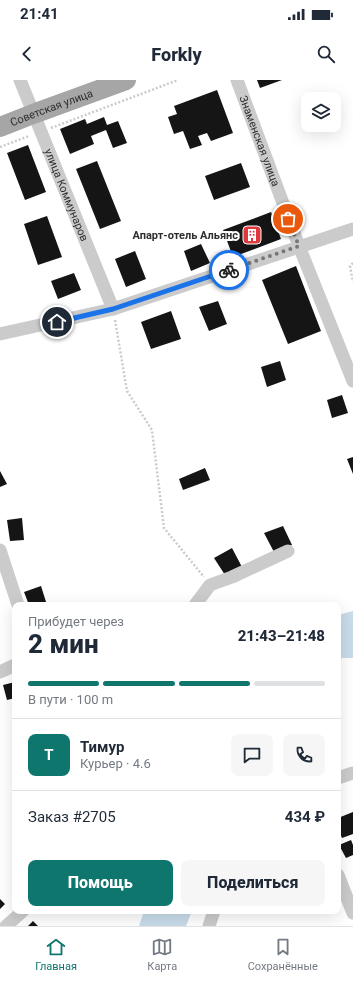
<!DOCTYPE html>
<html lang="ru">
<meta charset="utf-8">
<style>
:root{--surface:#fff;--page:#f6f6f7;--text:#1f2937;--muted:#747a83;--line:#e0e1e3;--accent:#0f766e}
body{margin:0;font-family:Roboto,sans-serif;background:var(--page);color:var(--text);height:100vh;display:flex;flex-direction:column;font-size:15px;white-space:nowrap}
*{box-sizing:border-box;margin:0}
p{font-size:13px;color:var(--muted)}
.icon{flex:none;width:22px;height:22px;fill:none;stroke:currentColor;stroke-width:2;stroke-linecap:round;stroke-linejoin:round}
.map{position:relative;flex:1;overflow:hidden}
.side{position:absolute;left:12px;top:522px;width:329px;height:312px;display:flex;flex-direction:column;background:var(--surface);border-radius:8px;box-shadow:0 4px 16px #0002}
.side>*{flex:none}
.buttons{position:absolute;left:301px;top:12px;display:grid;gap:8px}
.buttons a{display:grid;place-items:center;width:40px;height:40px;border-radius:8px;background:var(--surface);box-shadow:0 4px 16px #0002;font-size:20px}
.pin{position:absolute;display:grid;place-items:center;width:34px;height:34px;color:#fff;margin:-17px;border:2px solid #fff;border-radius:50%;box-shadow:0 1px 4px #0007}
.courier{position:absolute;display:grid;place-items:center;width:40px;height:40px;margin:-20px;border:3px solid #1a73e8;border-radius:50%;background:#fff;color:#222;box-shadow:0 1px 5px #0007}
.head em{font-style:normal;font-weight:800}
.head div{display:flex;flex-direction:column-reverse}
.head{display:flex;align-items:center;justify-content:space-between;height:68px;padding:0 16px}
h1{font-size:26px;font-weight:800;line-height:30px}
.bar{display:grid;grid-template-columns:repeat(4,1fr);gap:6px 4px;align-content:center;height:48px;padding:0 16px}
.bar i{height:5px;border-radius:3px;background:var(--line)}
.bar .current{background:var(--accent)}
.bar p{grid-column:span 4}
.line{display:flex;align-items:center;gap:10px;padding:0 16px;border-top:1px solid var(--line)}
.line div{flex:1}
.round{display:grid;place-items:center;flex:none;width:42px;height:42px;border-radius:8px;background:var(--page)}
.action{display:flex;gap:8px;margin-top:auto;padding:8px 16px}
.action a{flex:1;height:46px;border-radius:8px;background:var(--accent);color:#fff;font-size:16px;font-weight:800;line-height:46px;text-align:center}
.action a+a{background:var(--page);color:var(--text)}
.status{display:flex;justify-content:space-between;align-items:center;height:28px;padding:0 20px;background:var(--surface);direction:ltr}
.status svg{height:11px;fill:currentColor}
header{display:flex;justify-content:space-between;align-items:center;height:52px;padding:0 16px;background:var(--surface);font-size:18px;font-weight:800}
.dock{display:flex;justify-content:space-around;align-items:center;height:56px;border-top:1px solid var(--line);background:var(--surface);font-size:11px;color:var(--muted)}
.dock a{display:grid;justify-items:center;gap:2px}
.dock .current{color:var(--accent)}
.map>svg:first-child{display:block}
.water{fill:#c9dcea}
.building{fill:#151515}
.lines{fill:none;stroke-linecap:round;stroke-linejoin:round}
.path{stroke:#cbcbcb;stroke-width:2.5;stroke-dasharray:2 2;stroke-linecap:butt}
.street{stroke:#cbcbcb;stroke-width:13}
.primary{stroke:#a6a6a6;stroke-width:20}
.done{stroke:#777;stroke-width:4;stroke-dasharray:0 7.2}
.route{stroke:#1a73e8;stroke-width:5}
.labels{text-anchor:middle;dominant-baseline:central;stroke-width:4;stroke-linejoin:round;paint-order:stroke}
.street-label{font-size:11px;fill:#2e2e2e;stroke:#fff}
.poi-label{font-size:11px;font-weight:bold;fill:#2e2e2e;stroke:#fff;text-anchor:end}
</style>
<div class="status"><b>21:41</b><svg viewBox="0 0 49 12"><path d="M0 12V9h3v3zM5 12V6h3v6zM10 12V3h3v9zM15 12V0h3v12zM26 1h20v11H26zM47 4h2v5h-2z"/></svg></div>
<header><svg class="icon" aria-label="back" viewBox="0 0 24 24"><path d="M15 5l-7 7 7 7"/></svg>Forkly<svg class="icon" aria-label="search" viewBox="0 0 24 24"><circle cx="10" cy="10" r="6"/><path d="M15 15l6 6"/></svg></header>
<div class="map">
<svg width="353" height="846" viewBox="0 0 353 846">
<rect width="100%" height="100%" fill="#fff"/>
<path class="water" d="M353,531V578H342L338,583V535Z
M144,831H192L186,846H139Z"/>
<path class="building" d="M257,0H282L260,8Z
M217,10L233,53L211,61L207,53L198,56L202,65L190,69L183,51L174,54L168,37L177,34L174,26Z
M104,37L107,45L118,41L127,63L113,68L106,50L91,56L94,64L70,74L60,49L85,39L87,44Z
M28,65L46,112L25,120L7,73Z
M97,81L121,141L100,149L76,89Z
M241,83L250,107L214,120L205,96Z
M271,132L281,159L233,177L223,150Z
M47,136L62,177L38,185L24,144Z
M201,164L210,183L191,191L184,171Z
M135,171L146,199L126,207L115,179Z
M296,186L321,251L288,264L262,200Z
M74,193L81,210L58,219L51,201Z
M218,221L227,244L209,251L199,227Z
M171,231L181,259L151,269L141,242Z
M280,281L286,300L267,307L261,287Z
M342,315L348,333L332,338L327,320Z
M353,377V394L347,379Z
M205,388L210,400L183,410L179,399Z
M0,391L7,404L0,407Z
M22,438L24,460L10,461L7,440Z
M283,446L292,465L274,472L264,453Z
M232,468L242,487L225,495L214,478Z
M41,506L47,525H29L24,512Z
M15,602V618L7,620L3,605Z
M353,732V754L342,758L338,749V738Z
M351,760L353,765V775L346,778L339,765Z
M0,819L5,824L0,829Z
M33,841L38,846H28Z"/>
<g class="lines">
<path class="path" d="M51,48L178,0
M0,67L29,56
M353,183L350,186L353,202
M115,240L127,311L152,350L164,448L204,497"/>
<g class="street">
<path id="s1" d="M20,0L113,229"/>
<path id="s2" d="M237,0L299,166L353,301"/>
<path d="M0,254L113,229L353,149"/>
<path d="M0,470L18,525"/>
<path d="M195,525L210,505L232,497L288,471"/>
<path d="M0,592L15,585"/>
<path d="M338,698L353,693"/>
<path d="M338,795L353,833"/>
<path d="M6,846L23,831"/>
<path d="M209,846L214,831"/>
</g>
<path class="primary" id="s3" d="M0,47L33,34L126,0"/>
</g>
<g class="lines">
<path class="done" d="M229,190L299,166L288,139"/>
<path class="route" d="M57,242L113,229L229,190"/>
</g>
<defs>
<symbol id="building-square" viewBox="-11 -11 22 22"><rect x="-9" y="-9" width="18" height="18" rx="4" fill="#dd393f" stroke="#fff"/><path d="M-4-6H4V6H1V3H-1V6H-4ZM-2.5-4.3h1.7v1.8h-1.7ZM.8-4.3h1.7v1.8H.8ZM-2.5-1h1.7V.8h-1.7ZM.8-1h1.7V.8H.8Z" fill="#fff"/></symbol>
</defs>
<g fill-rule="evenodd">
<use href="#building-square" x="241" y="144" width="22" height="22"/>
</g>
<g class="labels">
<g class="street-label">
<text stroke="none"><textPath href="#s3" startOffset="55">Советская улица</textPath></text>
<text stroke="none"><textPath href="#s2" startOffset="65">Знаменская улица</textPath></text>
<text stroke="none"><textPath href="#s1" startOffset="124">улица Коммунаров</textPath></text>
</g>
<g class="poi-label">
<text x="238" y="155">Апарт-отель Альянс</text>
</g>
</g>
</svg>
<div class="buttons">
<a><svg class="icon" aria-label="layers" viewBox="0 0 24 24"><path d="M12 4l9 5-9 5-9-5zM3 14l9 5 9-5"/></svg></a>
</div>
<div class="pin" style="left:288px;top:139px;background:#ea580c"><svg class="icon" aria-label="bag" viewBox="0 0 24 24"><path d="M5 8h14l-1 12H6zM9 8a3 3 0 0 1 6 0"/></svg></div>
<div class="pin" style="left:57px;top:242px;background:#1f2937"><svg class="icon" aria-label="home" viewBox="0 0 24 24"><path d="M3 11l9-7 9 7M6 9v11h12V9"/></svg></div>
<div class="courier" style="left:229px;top:190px"><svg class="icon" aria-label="bike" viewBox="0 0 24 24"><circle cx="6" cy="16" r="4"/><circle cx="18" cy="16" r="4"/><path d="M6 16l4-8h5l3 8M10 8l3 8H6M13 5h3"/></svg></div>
<section class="side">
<div class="head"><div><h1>2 мин</h1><p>Прибудет через</p></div><em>21:43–21:48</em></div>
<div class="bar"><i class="current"></i><i class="current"></i><i class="current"></i><i></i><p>В пути · 100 m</p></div>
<div class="line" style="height:72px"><b class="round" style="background:var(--accent);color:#fff">Т</b><div><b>Тимур</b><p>Курьер · 4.6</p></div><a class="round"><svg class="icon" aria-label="chat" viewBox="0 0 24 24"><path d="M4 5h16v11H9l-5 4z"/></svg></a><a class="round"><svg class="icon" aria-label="phone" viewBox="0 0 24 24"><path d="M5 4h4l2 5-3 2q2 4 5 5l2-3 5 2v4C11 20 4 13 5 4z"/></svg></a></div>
<div class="line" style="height:52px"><div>Заказ #2705</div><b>434 ₽</b></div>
<div class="action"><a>Помощь</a><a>Поделиться</a></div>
</section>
</div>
<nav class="dock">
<a class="current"><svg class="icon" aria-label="home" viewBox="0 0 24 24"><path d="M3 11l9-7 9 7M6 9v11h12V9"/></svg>Главная</a>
<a><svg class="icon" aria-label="map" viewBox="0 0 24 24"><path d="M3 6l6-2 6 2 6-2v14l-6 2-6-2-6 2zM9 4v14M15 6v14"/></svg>Карта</a>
<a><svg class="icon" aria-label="saved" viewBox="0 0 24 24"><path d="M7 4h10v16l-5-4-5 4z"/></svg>Сохранённые</a>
</nav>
